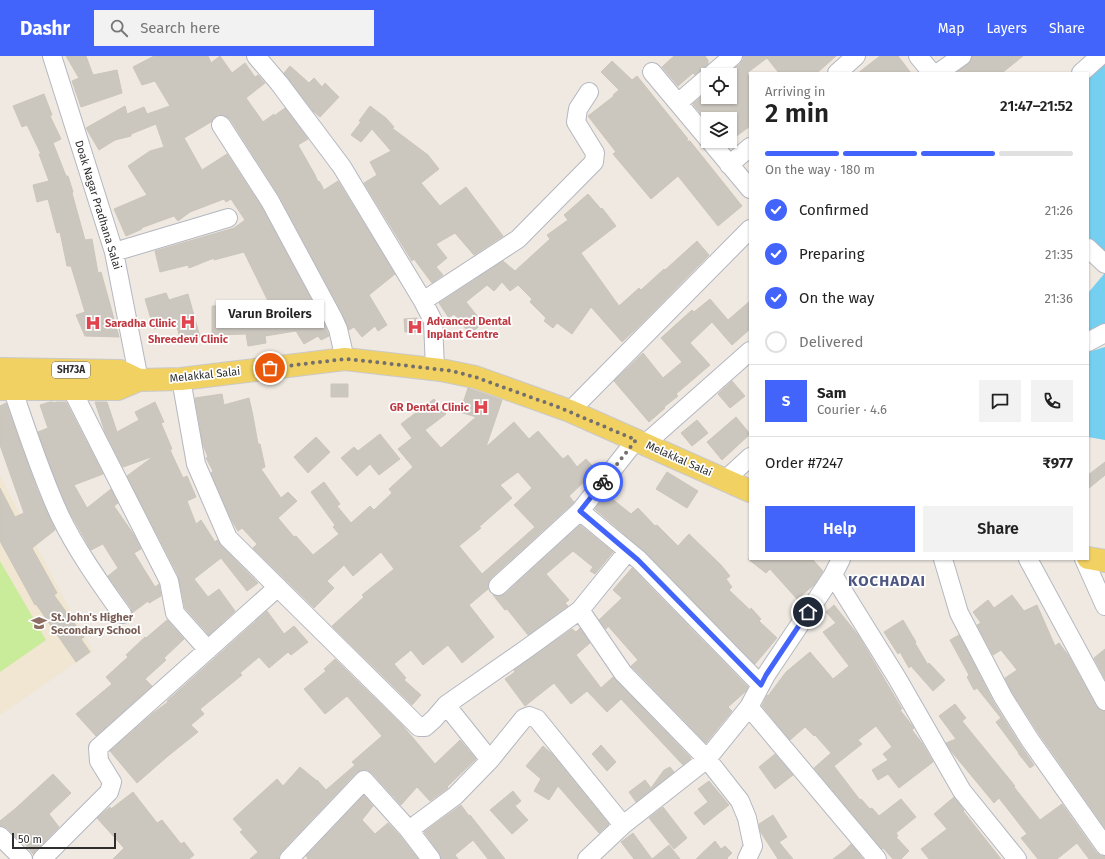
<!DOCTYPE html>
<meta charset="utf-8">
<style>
:root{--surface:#fff;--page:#f2f2f2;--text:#222;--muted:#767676;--line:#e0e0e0;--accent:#4264fb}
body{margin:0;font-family:"Fira Sans",sans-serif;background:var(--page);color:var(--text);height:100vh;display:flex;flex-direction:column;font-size:15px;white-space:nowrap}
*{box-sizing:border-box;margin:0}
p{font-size:13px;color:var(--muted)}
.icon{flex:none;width:22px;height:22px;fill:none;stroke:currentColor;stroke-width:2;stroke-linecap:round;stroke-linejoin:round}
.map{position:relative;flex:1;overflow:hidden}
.panel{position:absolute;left:749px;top:16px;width:340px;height:488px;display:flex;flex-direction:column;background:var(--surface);border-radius:0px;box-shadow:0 1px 3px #0004}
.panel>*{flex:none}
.controls{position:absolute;left:701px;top:12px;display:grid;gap:8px}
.controls a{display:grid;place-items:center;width:36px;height:36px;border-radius:0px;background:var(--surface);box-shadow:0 1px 3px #0004;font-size:20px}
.scale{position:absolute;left:12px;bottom:10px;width:104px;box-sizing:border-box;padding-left:4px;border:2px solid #2e2e2e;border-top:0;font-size:11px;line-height:14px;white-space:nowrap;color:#2e2e2e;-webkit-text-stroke:3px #fff;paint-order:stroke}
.pin{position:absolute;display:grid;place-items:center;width:34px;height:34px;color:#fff;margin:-17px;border:2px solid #fff;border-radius:50%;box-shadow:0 1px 4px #0007}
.courier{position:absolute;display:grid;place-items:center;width:40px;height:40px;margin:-20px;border:3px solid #4264fb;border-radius:50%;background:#fff;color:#222;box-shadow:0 1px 5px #0007}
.bubble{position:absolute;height:28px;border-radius:0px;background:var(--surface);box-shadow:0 1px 3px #0004;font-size:13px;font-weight:600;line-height:28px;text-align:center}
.summary em{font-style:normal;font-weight:600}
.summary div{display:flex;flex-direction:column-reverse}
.summary{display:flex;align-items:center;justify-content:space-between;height:68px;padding:0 16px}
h1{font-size:26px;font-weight:600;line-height:30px}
.bar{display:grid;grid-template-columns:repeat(4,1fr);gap:6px 4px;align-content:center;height:48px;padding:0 16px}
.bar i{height:5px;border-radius:3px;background:var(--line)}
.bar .active{background:var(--accent)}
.bar p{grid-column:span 4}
.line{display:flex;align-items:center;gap:10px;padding:0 16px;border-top:1px solid var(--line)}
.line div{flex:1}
.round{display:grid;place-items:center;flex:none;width:42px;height:42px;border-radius:0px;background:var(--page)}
ol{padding:0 16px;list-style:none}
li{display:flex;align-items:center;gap:12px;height:44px}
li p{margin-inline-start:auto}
li .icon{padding:4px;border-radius:50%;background:var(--accent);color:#fff;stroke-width:4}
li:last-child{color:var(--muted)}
li i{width:22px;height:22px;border:2px solid var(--line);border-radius:50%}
.action{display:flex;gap:8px;margin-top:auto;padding:8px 16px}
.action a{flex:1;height:46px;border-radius:0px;background:var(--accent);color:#fff;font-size:16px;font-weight:600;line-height:46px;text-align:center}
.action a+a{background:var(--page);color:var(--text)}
header{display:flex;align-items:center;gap:24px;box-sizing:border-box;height:56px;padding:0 20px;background:var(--accent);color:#fff}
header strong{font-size:19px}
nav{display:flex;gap:22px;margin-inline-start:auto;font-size:14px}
.search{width:280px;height:36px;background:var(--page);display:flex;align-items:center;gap:10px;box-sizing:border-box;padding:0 14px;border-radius:0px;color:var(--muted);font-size:15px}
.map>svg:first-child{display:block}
.education{fill:#f0e6d1}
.pitch{fill:#c9ec9a}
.water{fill:#75cff0}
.building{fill:#cbc7bf;stroke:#cbc5ba;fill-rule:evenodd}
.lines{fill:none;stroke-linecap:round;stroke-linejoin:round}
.minor-casing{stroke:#b4b7c1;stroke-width:20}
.major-casing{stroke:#c9c9c9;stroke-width:24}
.minor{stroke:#fff;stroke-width:18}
.major{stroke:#f2d163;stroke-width:22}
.done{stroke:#726f6d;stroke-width:4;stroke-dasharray:0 7.2}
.route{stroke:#4264fb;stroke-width:5}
.labels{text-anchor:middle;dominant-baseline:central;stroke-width:3.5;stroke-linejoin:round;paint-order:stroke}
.shield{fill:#fff;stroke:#6d6d6d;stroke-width:1}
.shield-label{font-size:10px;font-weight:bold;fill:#2e2e2e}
.street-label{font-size:11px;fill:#2e2e2e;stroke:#fff}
.health-label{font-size:11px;font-weight:bold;fill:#be3a42;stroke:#fff;text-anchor:start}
.education-label{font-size:11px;font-weight:bold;fill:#785e54;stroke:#fff;text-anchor:start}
.district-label{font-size:15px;font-weight:bold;letter-spacing:1px;fill:#4d5680;stroke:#fff}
</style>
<header>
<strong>Dashr</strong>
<div class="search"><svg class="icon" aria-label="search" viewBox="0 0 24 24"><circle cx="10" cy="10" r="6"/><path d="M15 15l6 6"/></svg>Search here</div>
<nav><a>Map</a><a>Layers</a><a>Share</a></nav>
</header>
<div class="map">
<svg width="1105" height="803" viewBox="0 0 1105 803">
<rect width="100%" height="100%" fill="#efe9e1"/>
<path class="education" d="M0,420L62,539L93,595L0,659Z"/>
<path class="pitch" d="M0,505L46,584L0,616Z"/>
<path class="water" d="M1105,7V286L1088,273V237L1104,218L1088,179V23Z
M1105,291V384L1088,381V296Z"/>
<path class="building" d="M66,0H86L93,19L117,14L122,37L81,51L72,25L79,22Z
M154,0H208L211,7L220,0L232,17L245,7L255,21L258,19L265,27L246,42L256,56L263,66L274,58V60L285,52L308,83L298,89L315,119L318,126L319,125L323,132L321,135L324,133V134L338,125L395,218L369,239L387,269L378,275L375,270L362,281L354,271L349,274L342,257L279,140L230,63L225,60L221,59L216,60L211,66L184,82L202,114L227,98L261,150L324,267L329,280L321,284L318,280L304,288L296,275L265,280L266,287L248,290L246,278L212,279V250L246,249L268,245L244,196L214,204V202L189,212L188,209L160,216L155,195L234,172L245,164L231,143L226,146L224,143L190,156L178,165L174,160L141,172L142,173L126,180L114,153L147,139L128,110L150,95L164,91L156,68L131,78V80L115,84L99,94L86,72L125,50L127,58L144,51L147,58L170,50L155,25L142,29L133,11Z
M674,0H705L708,4V8L695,19L693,17L678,30L662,11Z
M743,0H836L817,17H779L767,2L747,17L750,21V70L730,85V63H708L707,65L693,48L708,35V41H730V19H727L740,8L743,4Z
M880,0H898L911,17H858Z
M972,0H1023L1002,17H956L968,8L971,5Z
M612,5L632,24L637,20L688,83L685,85H690L742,150L718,170L678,120L651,143L613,98L616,96L588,60L614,40L613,39L619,34L601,16Z
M290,10L309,27L314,22L322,31L325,27L339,41L320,61L313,55L284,17Z
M44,38L52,59L50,60L61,83L53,87L66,120H68L73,136L72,137L85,184L92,183L98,217L101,216L119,281L85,280L76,259L85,256L71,210H67L60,176L57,177L48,143L37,146L33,129L49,125L39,98H41L27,69L22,71L13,50Z
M370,50L386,62L394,71L392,72L428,99L439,113L421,127L440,150L466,131L503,180L474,199L455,177L436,188L447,202L436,211L443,219L432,227L414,203L412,205L364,127L377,119L370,106L391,95L372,73L361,86L351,79L361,66L359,65Z
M588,138L601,153L602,152L616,170L581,197L619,250L639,232L641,234L664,213L665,214L697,185L709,199L637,272L622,286L591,251L572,278L557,267L553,272L544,265L546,262L530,246L532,243L518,229L510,235L502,226L494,235L487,229L466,246L483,267L470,278L454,258L449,262L439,247L503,205L515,215L550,183L547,179L568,164L564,159Z
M166,237L169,244L188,238L200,281L181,287L176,266L154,273L145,243Z
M710,243L728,264L750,245V273L732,289L712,266L690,287L710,309L676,338L678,340L664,351L665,352L649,366L614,325L643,297L663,322L682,306L661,282L692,254L694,256Z
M417,262V276H405L404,263Z
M732,325L745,340L730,352L718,338Z
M331,328H348V341H331Z
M468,332L502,344L486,391L514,366L529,383L538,375L563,403L568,399L577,411L586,403L598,416L590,425L588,422L569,440L574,446L572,448L491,522L488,527V533L469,549L494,581L462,607L448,589L423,609L411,594L394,608L406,622L404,624L421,639L412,649L332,570L364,541L362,539L394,513L381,496L353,520L344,509L327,525L334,532L314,552L253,492L257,488L242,472L238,475L231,463L211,417L213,415L206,402L208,401L203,389L195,342L222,338L224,349L249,342L253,360L258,388H260L265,411L261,413L281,442L288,436L297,445L278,462L294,481L296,480L313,499L339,478L333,471L335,469L311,436L324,426L340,448L337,450L351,467L370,450L374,454L392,437L389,433L413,411L398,393L412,382L401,368L434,343L446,358L425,374L441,392L476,361L460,356ZM518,416L532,432L514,449L535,471L482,518L459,490L481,472L479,471L512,442L500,429Z
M50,346H53V347L57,346H66L103,418L74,429L87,452L111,433L118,447L114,450L134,479L141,493L134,497L155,531L159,528L161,540L149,547L148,545L132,557L131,552L108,520L118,512L103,488L91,494L69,455L56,425L38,376L48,372L40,349Z
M95,346H107L117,376L139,364L135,356L155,346L164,366L161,367L172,393L170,394L183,422L187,420L196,441L187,445L196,468L201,464L215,486L217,484L221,489L258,527L247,535L221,502L194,523L208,541L219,533L235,555L209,579L185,552L178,519L127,420L154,400L123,411L105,376Z
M6,347L37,433L55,474L32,492L57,537L54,539L84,581L81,583L90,596L76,606L36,548L35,549L0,485V432L15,461L24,457L0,389V350Z
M736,361L750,378L722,404L707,386Z
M697,364L708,377L692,390L681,377Z
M380,378L400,403L379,419L370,408L357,420L341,402L354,391L358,395Z
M316,381L330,396L308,417L294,401Z
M1105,406V419L1088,433V419Z
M667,416L698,435L687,452L656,433Z
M606,438L631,458L638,452L655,470L657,469L678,490L689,478L721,509L730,520L726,523L732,531L729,534L750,554L751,552L761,563L759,565L777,582L755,608L646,497L595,453Z
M580,469L613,496L595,518L590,515L593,511L573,495L546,518L569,544L565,547L568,550L528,579L507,553L505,554L493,539L495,540H500L505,538Z
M748,503H812L823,515L814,529L797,543L770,513L766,517Z
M632,512L748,631L746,635L728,651L732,655L706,687L631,610L638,604L608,570L606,573L599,564L622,542L613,534Z
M1012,539L1024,555L1037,549L1055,590L1059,587L1068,599L1096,650L1100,654L1105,655V772L1039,678L1012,636L1005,622L1017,614L1001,594L993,599L977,569L981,567L973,556L988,544L994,552Z
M834,549L858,579L902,653L900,654L911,668L914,672L912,674L922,687L933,706L899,732L888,718L878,724L872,714L888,704L883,698L892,691L876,670L858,684L862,688L834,710L860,744L861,743L870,753L872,752L879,760L901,743L916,761L896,777L898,780L896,781L909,795L901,803H893L883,792L882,793L814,712L831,697L815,679L814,680L805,671L790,684L762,650L767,639L768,640L786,616L810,596L833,623L849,610L823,576L836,567L826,556Z
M267,555L284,578L294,570L308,586L291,599L288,596L269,612L259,601L240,617L242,619L200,653L204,658L191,669L198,676L168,700L137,727L110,695L152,658L168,646L167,645Z
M167,564L184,583L164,602L166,604L145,623L152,630L96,680L76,658L112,628L106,621L128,601L126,599L145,581L146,582Z
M903,564L916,586L915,587L928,609L929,607L945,624L933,635L911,610L909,612L900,596L898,598L884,576Z
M580,572L590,587L576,599L601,632L613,621L691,702L683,709L621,643L607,656L587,635L571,648L554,627L525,650L505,623L515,616L514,614L572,573L576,576Z
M959,579L994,647L1021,690L1034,709L1030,712L1018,697H1019L996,666L1001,662L977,632L974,634L967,621L969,619L950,584Z
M1105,593V623L1094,602Z
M335,603L402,669L435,708L460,684L476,703L447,731L448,732L430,745L417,731L401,749L372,717L367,714H361L356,717L281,796L279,800V803H250L258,796L240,776L243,774L233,763L277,723L283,730L300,711L317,725V724L326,734L355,709L352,706L382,680L347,640L325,658L304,633L326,615L324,613Z
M955,648L966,662L962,665L1015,730L1014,731L1040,764L1062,748L1096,796L1100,799L1105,800V803H1089L1077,787L1057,803H1038L1021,782L1027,778L999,742L994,747L951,695L946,687L956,683L939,660Z
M601,689L616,706L607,715L592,698Z
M543,690L552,698L609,768L599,777L558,730L549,744L534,735L541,723L526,710Z
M775,698L793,719L775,733L759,711Z
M670,711L674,716L636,746L629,736L645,724L651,732L664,714Z
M53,718L71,737L49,758L59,771L33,798L21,783L19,784L7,772L3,770H0V765L16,752Z
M709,725L729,749L704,769L694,757L708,746L698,733Z
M513,735L521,745L515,750L528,764L512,778L490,754Z
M133,736L157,767L162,764L181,788L184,786L194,799L189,803H113L124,792L97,762L110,751L111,753Z
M364,739L373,750L362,764L375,778L388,767L401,781L418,803H308L306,800Z
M954,741L964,754L963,755L1001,803H929L921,793L947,773L934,758Z
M461,749L469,760L470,759L505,803H488L473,784L455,799L458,803H441L439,797L424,776Z
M663,751L687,782L674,793L649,762Z
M773,759L787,781L779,786L793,803H778L760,775L759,768Z
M633,777L652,803L669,789L680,803H634L621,786Z
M715,785L721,793L725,790L732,797L727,802L728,803H696Z
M851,788L863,803H833L845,794Z"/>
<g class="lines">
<defs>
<path id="minor" d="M52,0L114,196L139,324
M256,0L279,27L342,111L423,245L433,265L435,313
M918,0L932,17
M652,16L708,83
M837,17L856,0
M938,17L962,0
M1081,17L1100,0
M711,19L733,0
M678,47L708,21
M221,69L270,145L333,262L338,273L345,303
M710,85L750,133
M729,109L750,91
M1088,192L1105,208
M114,196L228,162
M423,245L518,183L594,106L595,97L576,66L578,53L589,36
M1088,286L1105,277
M181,323L196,408L228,482L419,671H425L434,663L446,649L490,704L455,740L409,774
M12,332C27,375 41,419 60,460C77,495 100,527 122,558
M71,332L169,525L175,557L208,594
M570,355L750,173
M645,388L750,295
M725,424L750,401
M580,455L639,504L761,629
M943,503L959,557L1003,641L1030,684L1105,790
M1028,503L1105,645
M1084,503L1105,550
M833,519L897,622L962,735L1017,803
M498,530L580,455L636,384
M580,554L623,617L707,703L623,769L587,803
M446,649L529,591L580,554L628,495
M749,651L877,803
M490,704L524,662L529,660L537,663L623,769
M0,780L23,803
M42,803L109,736L112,726L99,705L98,692L278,531
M289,803L364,724L409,774L431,803
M747,803L753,790L747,762L740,745L707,703L749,651L766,619L833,519L841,503"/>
<path id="major" d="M0,313L120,315L139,324
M0,333H118L139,324L181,323L345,303L441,314L475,321L570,355L750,435
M1088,502L1105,505"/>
</defs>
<use href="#minor" class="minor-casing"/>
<use href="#major" class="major-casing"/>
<use href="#minor" class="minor"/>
<use href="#major" class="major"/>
</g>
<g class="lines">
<path class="done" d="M270,312L345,303L384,307L452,315L475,321L558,351L636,384L603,426"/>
<path class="route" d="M603,426L580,455L638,504L761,629L766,619L808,556"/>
</g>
<defs>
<symbol id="hospital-bare" viewBox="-9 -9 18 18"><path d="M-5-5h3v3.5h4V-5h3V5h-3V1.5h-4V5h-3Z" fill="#e0444e" stroke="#fff" stroke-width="2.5" paint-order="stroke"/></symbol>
<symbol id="school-bare" viewBox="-9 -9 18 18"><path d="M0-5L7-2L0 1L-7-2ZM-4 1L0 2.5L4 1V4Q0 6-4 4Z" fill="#8d6e63" stroke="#fff" stroke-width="2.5" paint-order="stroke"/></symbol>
</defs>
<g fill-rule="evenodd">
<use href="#hospital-bare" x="177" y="255" width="22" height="22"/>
<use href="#hospital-bare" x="82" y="256" width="22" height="22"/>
<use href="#hospital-bare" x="404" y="260" width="22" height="22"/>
<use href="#hospital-bare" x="470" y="340" width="22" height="22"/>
<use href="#school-bare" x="28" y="556" width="22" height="22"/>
</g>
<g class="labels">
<rect class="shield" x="52" y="306" width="38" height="16" rx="3"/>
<g class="shield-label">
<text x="71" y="314">SH73A</text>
</g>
<g class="street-label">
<text transform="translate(98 149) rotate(73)">Doak Nagar Pradhana Salai</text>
<text transform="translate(205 319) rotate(-6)">Melakkal Salai</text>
<text transform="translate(679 403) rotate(24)">Melakkal Salai</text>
</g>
<g class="health-label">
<text x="427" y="265">Advanced Dental<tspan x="427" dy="13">Inplant Centre</tspan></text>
<text x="105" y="267">Saradha Clinic</text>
<text x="188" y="283" text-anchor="middle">Shreedevi Clinic</text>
<text x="469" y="351" text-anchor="end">GR Dental Clinic</text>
</g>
<g class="education-label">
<text x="51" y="561">St. John's Higher<tspan x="51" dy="13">Secondary School</tspan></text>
</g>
<g class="district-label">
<text x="887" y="525">KOCHADAI</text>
</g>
</g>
</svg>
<div class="controls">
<a><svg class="icon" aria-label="locate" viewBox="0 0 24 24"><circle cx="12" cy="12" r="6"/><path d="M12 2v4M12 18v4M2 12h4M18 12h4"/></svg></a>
<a><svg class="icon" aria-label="layers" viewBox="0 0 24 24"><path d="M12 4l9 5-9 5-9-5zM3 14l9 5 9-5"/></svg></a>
</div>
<div class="scale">50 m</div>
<div class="pin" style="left:270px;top:312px;background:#ea580c"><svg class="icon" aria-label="bag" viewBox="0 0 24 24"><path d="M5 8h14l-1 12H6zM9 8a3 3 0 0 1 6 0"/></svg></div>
<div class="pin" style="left:808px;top:556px;background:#1f2937"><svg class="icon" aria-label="home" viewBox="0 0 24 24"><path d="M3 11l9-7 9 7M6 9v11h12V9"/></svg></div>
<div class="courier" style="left:603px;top:426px"><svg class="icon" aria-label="bike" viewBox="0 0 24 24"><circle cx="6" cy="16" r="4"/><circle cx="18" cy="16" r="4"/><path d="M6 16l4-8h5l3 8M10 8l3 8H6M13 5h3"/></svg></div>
<div class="bubble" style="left:216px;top:244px;width:108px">Varun Broilers</div>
<section class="panel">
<div class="summary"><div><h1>2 min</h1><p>Arriving in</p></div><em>21:47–21:52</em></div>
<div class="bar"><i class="active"></i><i class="active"></i><i class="active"></i><i></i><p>On the way · 180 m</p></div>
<ol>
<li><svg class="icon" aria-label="check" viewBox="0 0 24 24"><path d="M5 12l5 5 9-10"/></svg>Confirmed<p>21:26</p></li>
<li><svg class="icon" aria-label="check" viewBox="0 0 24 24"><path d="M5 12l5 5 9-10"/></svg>Preparing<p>21:35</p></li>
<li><svg class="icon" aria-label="check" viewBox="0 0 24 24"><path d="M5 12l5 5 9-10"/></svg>On the way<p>21:36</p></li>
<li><i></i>Delivered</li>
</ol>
<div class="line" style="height:72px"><b class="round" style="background:var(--accent);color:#fff">S</b><div><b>Sam</b><p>Courier · 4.6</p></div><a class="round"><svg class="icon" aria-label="chat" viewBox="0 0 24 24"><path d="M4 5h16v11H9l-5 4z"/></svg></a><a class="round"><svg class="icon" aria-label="phone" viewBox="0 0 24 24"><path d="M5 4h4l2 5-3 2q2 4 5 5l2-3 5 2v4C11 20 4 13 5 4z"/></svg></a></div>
<div class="line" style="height:52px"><div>Order #7247</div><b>₹977</b></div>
<div class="action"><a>Help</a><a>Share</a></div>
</section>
</div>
